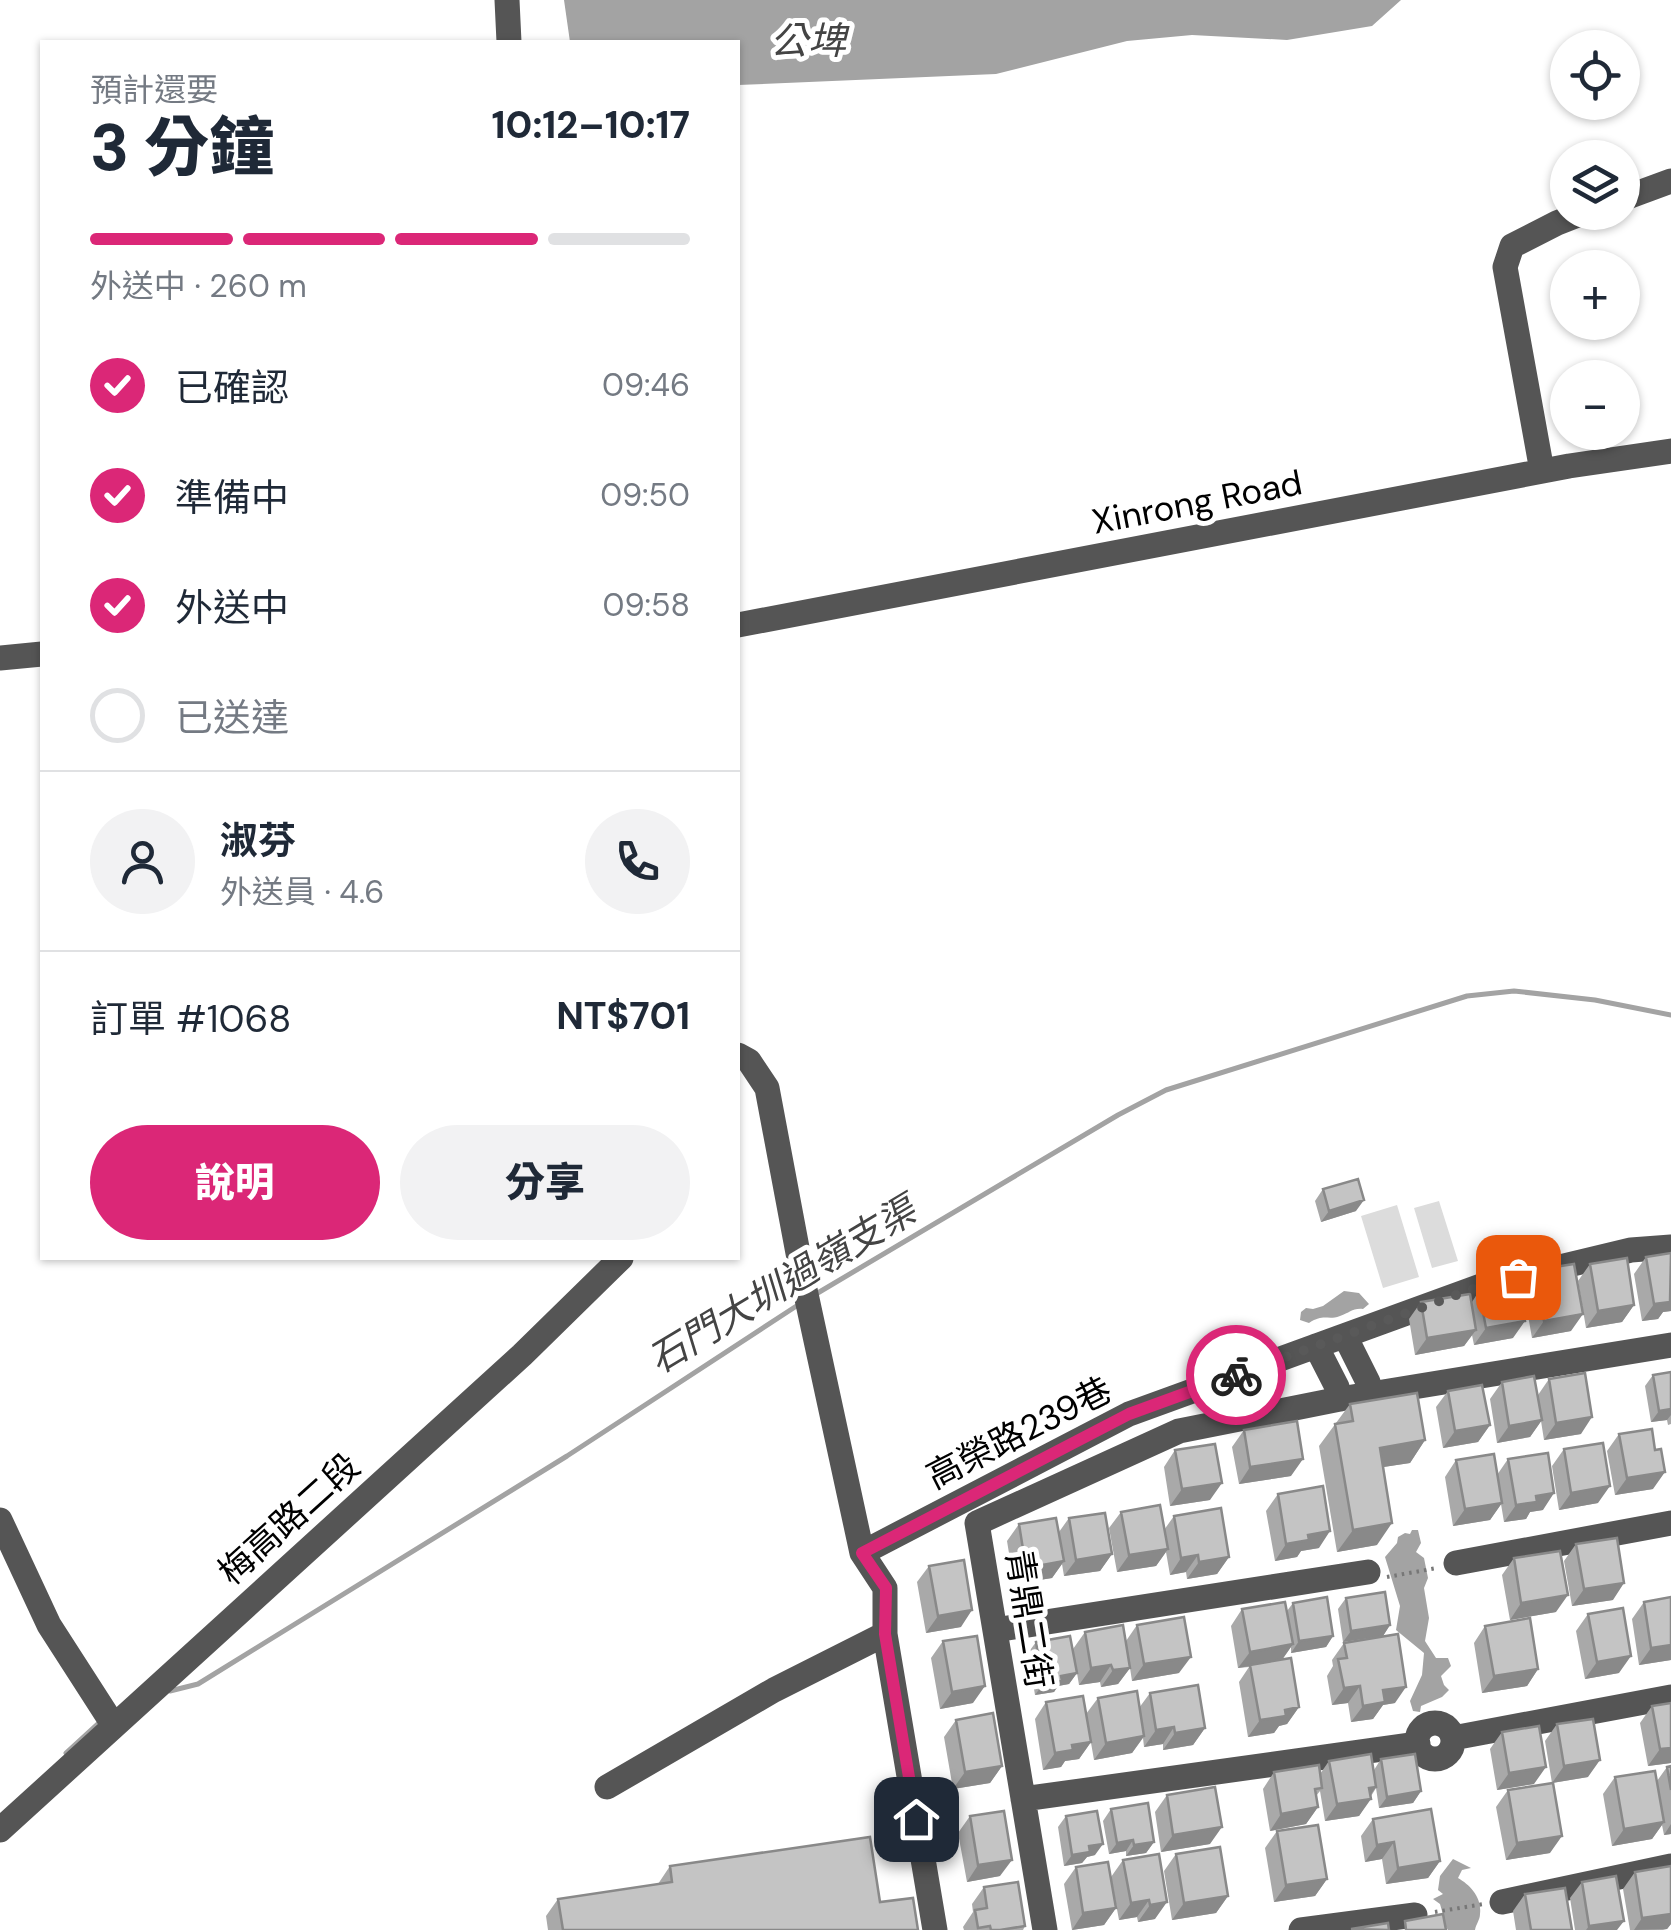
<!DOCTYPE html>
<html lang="zh-TW">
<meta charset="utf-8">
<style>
:root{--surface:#fff;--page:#f2f2f3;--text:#1f2937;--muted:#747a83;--line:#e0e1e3;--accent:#db2777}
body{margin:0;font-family:"DM Sans","Noto Sans TC",sans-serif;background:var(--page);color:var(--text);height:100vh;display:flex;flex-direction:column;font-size:38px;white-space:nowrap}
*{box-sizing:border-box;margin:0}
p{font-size:32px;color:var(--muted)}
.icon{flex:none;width:55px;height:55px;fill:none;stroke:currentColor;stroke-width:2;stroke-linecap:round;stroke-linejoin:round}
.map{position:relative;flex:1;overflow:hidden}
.sheet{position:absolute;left:40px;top:40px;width:700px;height:1220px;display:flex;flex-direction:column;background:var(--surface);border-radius:0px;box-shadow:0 2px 8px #0004}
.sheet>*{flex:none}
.buttons{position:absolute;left:1550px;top:30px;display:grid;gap:20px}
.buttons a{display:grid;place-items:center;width:90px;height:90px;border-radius:50%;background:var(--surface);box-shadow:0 2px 8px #0004;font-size:50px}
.pin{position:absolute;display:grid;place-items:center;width:85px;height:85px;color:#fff;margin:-42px;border-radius:20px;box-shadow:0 5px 15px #0006}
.courier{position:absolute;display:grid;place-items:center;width:100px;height:100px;margin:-50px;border:8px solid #db2777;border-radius:50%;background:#fff;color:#222;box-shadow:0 2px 12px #0007}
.summary em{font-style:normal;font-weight:800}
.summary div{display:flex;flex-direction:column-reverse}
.summary{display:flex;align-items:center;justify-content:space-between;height:170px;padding:0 50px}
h1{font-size:65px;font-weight:800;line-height:75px}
.bar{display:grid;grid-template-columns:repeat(4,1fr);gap:15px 10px;align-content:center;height:120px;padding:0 50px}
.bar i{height:12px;border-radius:8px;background:var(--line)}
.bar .on{background:var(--accent)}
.bar p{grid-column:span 4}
.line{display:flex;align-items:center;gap:25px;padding:0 50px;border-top:2px solid var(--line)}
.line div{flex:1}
.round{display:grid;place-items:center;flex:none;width:105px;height:105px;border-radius:52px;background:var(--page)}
ol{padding:0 50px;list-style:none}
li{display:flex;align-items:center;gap:30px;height:110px}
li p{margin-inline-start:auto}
li .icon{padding:10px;border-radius:50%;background:var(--accent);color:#fff;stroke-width:4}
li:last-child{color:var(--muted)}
li i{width:55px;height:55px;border:5px solid var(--line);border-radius:50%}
.cta{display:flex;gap:20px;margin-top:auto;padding:20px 50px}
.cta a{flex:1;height:115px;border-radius:60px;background:var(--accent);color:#fff;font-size:40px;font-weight:800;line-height:115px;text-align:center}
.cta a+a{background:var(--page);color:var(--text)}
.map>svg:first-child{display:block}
.green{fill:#dcdcdc}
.water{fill:#a3a3a3}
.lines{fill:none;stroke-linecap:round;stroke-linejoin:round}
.stream{stroke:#a3a3a3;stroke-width:5}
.path{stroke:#777;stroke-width:4;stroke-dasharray:2.5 5;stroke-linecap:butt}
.minor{stroke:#555;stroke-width:25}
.wall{fill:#a9a9a9}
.shaded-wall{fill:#898989}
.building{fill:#c4c4c4;stroke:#898989;stroke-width:2.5}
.done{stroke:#595959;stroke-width:10;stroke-dasharray:0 18}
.route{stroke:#db2777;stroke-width:12}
.labels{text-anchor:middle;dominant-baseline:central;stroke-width:10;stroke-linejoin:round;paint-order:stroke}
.street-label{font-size:35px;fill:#000;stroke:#fff}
.water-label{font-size:38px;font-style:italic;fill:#444;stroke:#fff}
</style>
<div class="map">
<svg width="1671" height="1930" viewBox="0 0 1671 1930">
<rect width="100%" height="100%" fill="#fff"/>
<path class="green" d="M1439,1201L1458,1261L1432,1268L1414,1208Z
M1397,1205L1419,1277L1383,1288L1361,1216Z"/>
<path class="water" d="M564,0H1401L1372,26L1287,40L1192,35L1127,41L996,74L738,85V42H570Z
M1344,1291L1359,1293L1369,1304L1363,1309C1352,1308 1350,1313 1340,1316C1327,1321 1325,1313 1309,1323L1300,1320L1301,1312L1306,1308L1313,1309L1323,1306Z
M1412,1530H1418L1421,1543L1416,1552L1424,1558L1428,1578L1424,1588L1429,1618L1425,1641L1436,1658H1448L1451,1666L1441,1676L1444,1685L1449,1690L1442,1697L1421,1706L1420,1712L1413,1711L1410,1701L1422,1675L1424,1653L1396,1630L1400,1606L1385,1557L1397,1543L1398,1537L1405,1533L1410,1534Z
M1453,1859L1471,1868L1462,1870L1458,1878C1470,1885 1482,1897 1480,1914C1480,1920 1476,1924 1475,1930H1448L1442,1921L1444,1918L1440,1904L1433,1899L1443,1894L1438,1890L1440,1876Z"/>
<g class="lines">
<path class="stream" d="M816,1294L1118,1115L1166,1090L1467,996L1514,991L1595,1000L1671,1015
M170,1691L198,1684L567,1456L798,1305
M66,1753L102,1720"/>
<path class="path" d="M1387,1577L1437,1568
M1435,1912L1484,1904"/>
<path class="minor" d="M507,0L509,42
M1622,199L1671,181
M1542,471L1505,267L1512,246L1557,223L1585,212
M738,625L1569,466L1671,451
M0,658L42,654
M738,1055L749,1061L767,1088L804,1285L862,1553L885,1588V1634L935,1930
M1345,1336L1368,1382L1370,1394
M1316,1346L1337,1387L1340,1399
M0,1520L49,1625L114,1726
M862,1553L1129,1414L1481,1286L1631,1250L1671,1247
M1456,1563L1671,1523
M995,1630L1368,1572
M1417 1741a18 18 0 1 1 36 0a18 18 0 1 1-36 0Z
M1453,1738L1671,1697
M607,1787L774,1690L885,1634
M1023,1799L1418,1744
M0,1830L522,1355L621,1258
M1502,1902L1671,1866
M1045,1930L977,1523L1179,1431L1340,1399L1671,1345
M1301,1930L1415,1915"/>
</g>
<path class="wall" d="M1323,1189L1356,1211L1321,1222L1315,1201Z
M1671,1253V1311L1663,1312L1658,1319L1642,1321L1634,1274L1646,1257Z
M1590,1264L1634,1305L1622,1322L1586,1328L1578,1281Z
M1535,1270L1571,1331L1532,1338L1523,1287Z
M1479,1291L1513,1338L1474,1345L1472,1335L1464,1346L1415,1355L1409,1319L1421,1302H1472Z
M1671,1372V1424L1668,1425L1667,1420L1651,1422L1645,1386L1653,1375Z
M1549,1379L1581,1434L1544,1440L1541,1421L1530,1437L1497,1443L1490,1399L1502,1382L1538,1395Z
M1448,1391L1490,1425L1478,1442L1443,1448L1436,1407Z
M1350,1404L1425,1440L1410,1463L1383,1467L1377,1545L1337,1552L1319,1446Z
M1244,1430L1291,1476L1239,1484L1232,1447Z
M1619,1434L1653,1489L1615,1495L1607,1451Z
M1564,1449L1598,1503L1559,1510L1552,1466Z
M1175,1450L1210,1500L1170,1506L1164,1467Z
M1508,1459L1543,1510L1530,1512L1526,1519L1504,1522L1501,1504L1490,1520L1453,1526L1445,1477L1456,1460L1497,1475Z
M1278,1494L1319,1548L1301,1551L1297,1557L1275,1561L1266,1511Z
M1121,1512L1164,1530L1174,1516L1229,1557L1217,1574L1187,1579L1186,1572L1170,1575L1166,1552L1156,1566L1117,1572L1109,1528Z
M1069,1518L1112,1554L1100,1571L1064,1576L1062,1564L1052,1578L1014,1584L1007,1541L1019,1524L1059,1532Z
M1576,1544L1613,1600L1572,1606L1564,1561Z
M1514,1558L1556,1612L1510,1620L1502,1575Z
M929,1566L961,1627L926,1633L917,1582Z
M1346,1598L1390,1625L1383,1636L1343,1642L1338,1609Z
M1644,1602L1671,1660L1639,1665L1632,1619Z
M1293,1603L1333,1636L1326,1647L1291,1653V1647L1282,1660L1299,1707L1287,1724L1279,1726L1274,1733L1248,1737L1239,1682L1249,1667L1238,1668L1231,1626L1242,1609L1287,1611Z
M1588,1614L1619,1673L1585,1679L1576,1631Z
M1137,1625L1179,1673L1132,1681L1130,1668L1118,1684L1101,1687L1100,1682L1079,1685L1073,1649L1085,1632L1126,1641Z
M1485,1626L1538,1669L1527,1686L1482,1693L1474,1643Z
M943,1641L973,1703L940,1709L931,1658Z
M1036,1642L1077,1673L1069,1684L1058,1686L1054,1692L1035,1695L1028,1653Z
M1344,1643L1395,1703L1383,1705L1373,1719L1351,1722L1348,1703L1332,1705L1327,1676L1333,1666L1332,1660Z
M1150,1693L1205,1728L1193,1745L1163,1750V1744L1144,1747L1143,1738L1132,1753L1094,1760L1086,1714L1098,1698L1139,1708Z
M1046,1702L1091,1742L1079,1759L1065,1761L1061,1767L1043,1770L1035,1719Z
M1652,1706L1671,1763L1648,1766L1640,1723Z
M956,1720L1002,1766L990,1783L953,1789L944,1737Z
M1557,1724L1588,1777L1552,1783L1545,1741Z
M1502,1732L1534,1784L1497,1790L1490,1749Z
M1381,1759L1421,1791L1413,1803L1379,1808L1376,1788L1359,1816L1325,1821L1320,1791L1316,1796L1318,1807L1306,1824L1270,1831L1263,1789L1274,1772L1320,1774L1329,1761L1374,1770Z
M1671,1766V1834L1664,1835L1662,1825L1652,1839L1612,1846L1603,1794L1615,1777L1657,1781L1667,1767Z
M1508,1790L1550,1853L1506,1860L1496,1807Z
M1167,1795L1210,1844L1161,1852L1155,1812Z
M1111,1809L1154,1842L1146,1853L1126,1856V1851L1109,1854L1103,1821Z
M970,1816L1000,1876L967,1882L958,1833Z
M1066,1816L1095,1855L1087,1857L1082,1863L1064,1866L1058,1827Z
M1373,1819L1440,1861L1428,1878L1386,1884L1382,1859L1365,1862L1361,1836Z
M1277,1831L1327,1879L1315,1896L1274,1902L1265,1848Z
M1159,1854L1155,1919L1138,1922L1137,1917L1119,1920L1111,1877L1123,1860Z
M1176,1854L1228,1896L1216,1913L1172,1920L1164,1871Z
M670,1866L880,1902L918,1930H548L546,1916L558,1899L658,1884Z
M1671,1866V1924L1667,1929L1663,1930H1630L1623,1889L1635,1872Z
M1076,1867L1116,1908L1104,1925L1072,1930L1064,1884Z
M1582,1882L1617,1930H1575L1570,1898Z
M984,1887L1025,1926L1023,1930H964L963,1927L973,1912L972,1904Z
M1525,1894L1572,1930H1516L1513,1911Z"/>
<path class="shaded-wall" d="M1364,1200L1356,1211L1321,1222L1329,1211Z
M1669,1296H1671V1311L1663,1312L1658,1319L1642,1321L1654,1304Z
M1634,1305L1622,1322L1586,1328L1598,1311Z
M1583,1314L1571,1331L1532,1338L1544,1321Z
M1525,1321L1513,1338L1474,1345L1486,1328Z
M1476,1330L1464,1346L1415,1355L1427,1338Z
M1671,1409V1415L1667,1420L1651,1422L1659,1411Z
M1592,1417L1581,1434L1544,1440L1556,1423Z
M1542,1420L1530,1437L1497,1443L1509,1426Z
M1490,1425L1478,1442L1443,1448L1455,1431Z
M1425,1440L1410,1463L1364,1470L1380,1448Z
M1303,1459L1291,1476L1239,1484L1250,1467Z
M1665,1472L1653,1489L1615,1495L1627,1478Z
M1222,1483L1210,1500L1170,1506L1182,1489Z
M1610,1486L1598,1503L1559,1510L1571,1493Z
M1554,1493L1543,1510L1530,1512L1526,1519L1504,1522L1516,1505L1536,1496Z
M1502,1503L1490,1520L1453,1526L1465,1509Z
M1392,1523L1377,1545L1337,1552L1353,1530Z
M1330,1531L1319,1548L1301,1551L1297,1557L1275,1561L1286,1544L1308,1535Z
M1168,1549L1156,1566L1117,1572L1129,1555Z
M1112,1554L1100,1571L1064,1576L1076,1560Z
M1198,1555L1186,1572L1170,1575L1181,1558Z
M1229,1557L1217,1574L1187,1579L1199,1562Z
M1064,1561L1052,1578L1014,1584L1026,1568Z
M1624,1583L1613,1600L1572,1606L1584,1589Z
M1568,1595L1556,1612L1510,1620L1521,1603Z
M972,1610L961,1627L926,1633L938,1616Z
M1390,1625L1383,1636L1343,1642L1351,1631Z
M1333,1636L1326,1647L1291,1653L1299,1641Z
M1293,1644L1281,1661L1238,1668L1250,1652Z
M1671,1645V1660L1639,1665L1651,1648Z
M1631,1656L1619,1673L1585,1679L1597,1662Z
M1191,1657L1179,1673L1132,1681L1144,1664Z
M1111,1665L1100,1682L1079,1685L1091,1668Z
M1130,1668L1118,1684L1101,1687L1113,1670Z
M1538,1669L1527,1686L1482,1693L1494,1676Z
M1077,1673L1069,1684L1058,1686L1054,1692L1035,1695L1043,1684L1061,1676Z
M985,1686L973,1703L940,1709L952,1692Z
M1360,1686L1348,1703L1332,1705L1344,1688Z
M1406,1687L1395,1703L1383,1705L1373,1719L1351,1722L1363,1706L1383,1690Z
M1299,1707L1287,1724L1279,1726L1274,1733L1248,1737L1260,1720L1285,1710Z
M1174,1727L1163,1744L1144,1747L1156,1730Z
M1205,1728L1193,1745L1163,1750L1175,1733Z
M1144,1736L1132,1753L1094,1760L1106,1743Z
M1091,1742L1079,1759L1065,1761L1061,1767L1043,1770L1055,1753L1072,1745Z
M1671,1748V1763L1648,1766L1660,1749Z
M1600,1760L1588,1777L1552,1783L1564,1766Z
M1002,1766L990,1783L953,1789L965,1772Z
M1546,1767L1534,1784L1497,1790L1509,1773Z
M1376,1787L1368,1799H1371L1359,1816L1325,1821L1337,1804L1369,1788Z
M1421,1791L1413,1803L1379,1808L1387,1797Z
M1318,1807L1306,1824L1270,1831L1281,1814Z
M1664,1822L1652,1839L1612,1846L1624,1829Z
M1671,1824V1834L1664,1835Z
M1222,1827L1210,1844L1161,1852L1173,1835Z
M1562,1836L1550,1853L1506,1860L1517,1843Z
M1133,1840L1126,1851L1109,1854L1117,1843Z
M1154,1842L1146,1853L1126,1856L1134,1845Z
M1394,1842L1382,1859L1365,1862L1377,1845Z
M1103,1844L1095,1855L1087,1857L1082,1863L1064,1866L1072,1855L1089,1846Z
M1012,1860L1000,1876L967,1882L978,1865Z
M1440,1861L1428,1878L1386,1884L1398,1868Z
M1327,1879L1315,1896L1274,1902L1286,1885Z
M1228,1896L1216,1913L1172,1920L1184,1903Z
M1149,1900L1137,1917L1119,1920L1131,1903Z
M1167,1902L1155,1919L1138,1922L1150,1905Z
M1116,1908L1104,1925L1072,1930L1083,1913Z
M1671,1914V1924L1667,1929L1634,1930L1642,1918Z
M1624,1921L1617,1930H1586L1589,1926Z"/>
<path class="building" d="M1358,1179L1364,1200L1329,1211L1323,1189Z
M1671,1253L1670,1302L1654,1304L1646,1257Z
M1627,1258L1634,1305L1598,1311L1590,1264Z
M1574,1264L1583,1314L1544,1321L1535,1270Z
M1519,1285L1525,1321L1486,1328L1479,1291Z
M1470,1294L1476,1330L1427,1338L1421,1302Z
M1671,1372V1409L1659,1411L1653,1375Z
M1585,1373L1592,1417L1556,1423L1549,1379Z
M1534,1376L1542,1420L1509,1426L1502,1382Z
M1482,1385L1490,1425L1455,1431L1448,1391Z
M1417,1393L1425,1440L1380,1448L1392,1523L1353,1530L1335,1424L1353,1421L1350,1404Z
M1297,1421L1303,1459L1250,1467L1244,1430Z
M1652,1429L1655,1450L1661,1449L1665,1472L1627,1478L1619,1434Z
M1603,1443L1610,1486L1571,1493L1564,1449Z
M1215,1444L1222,1483L1182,1489L1175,1450Z
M1548,1453L1554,1493L1536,1496L1537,1502L1516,1505L1508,1459Z
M1494,1454L1502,1503L1465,1509L1456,1460Z
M1323,1486L1330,1531L1308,1535L1309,1540L1286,1544L1278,1494Z
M1160,1505L1168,1549L1129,1555L1121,1512Z
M1221,1508L1229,1557L1199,1562L1198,1555L1181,1558L1174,1516Z
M1105,1513L1112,1554L1076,1560L1069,1518Z
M1056,1518L1064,1561L1026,1568L1019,1524Z
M1617,1538L1624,1583L1584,1589L1576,1544Z
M1560,1551L1568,1595L1521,1603L1514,1558Z
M964,1560L972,1610L938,1616L929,1566Z
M1385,1592L1390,1625L1351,1631L1346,1598Z
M1327,1597L1333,1636L1299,1641L1293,1603Z
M1671,1597V1645L1651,1648L1644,1602Z
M1285,1602L1293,1644L1250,1652L1242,1609Z
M1623,1608L1631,1656L1597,1662L1588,1614Z
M1184,1617L1191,1657L1144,1664L1137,1625Z
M1530,1618L1538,1669L1494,1676L1485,1626Z
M1123,1625L1130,1668L1113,1670L1111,1665L1091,1668L1085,1632Z
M1398,1634L1406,1687L1383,1690L1385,1702L1363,1706L1360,1686L1344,1688L1338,1659L1347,1658L1344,1643Z
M977,1636L985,1686L952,1692L943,1641Z
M1070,1636L1077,1673L1061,1676L1062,1681L1043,1684L1036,1642Z
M1291,1658L1299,1707L1285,1710L1286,1716L1260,1720L1250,1665Z
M1198,1685L1205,1728L1175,1733L1174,1727L1156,1730L1150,1693Z
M1137,1691L1144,1736L1106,1743L1098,1698Z
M1083,1696L1091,1742L1072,1745L1073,1750L1055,1753L1046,1702Z
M1671,1703V1748L1660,1749L1652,1706Z
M993,1713L1002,1766L965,1772L956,1720Z
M1593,1719L1600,1760L1564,1766L1557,1724Z
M1539,1726L1546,1767L1509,1773L1502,1732Z
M1371,1754L1376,1787L1369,1788L1371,1799L1337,1804L1329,1761Z
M1415,1754L1421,1791L1387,1797L1381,1759Z
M1319,1765L1322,1788L1315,1789L1318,1807L1281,1814L1274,1772Z
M1671,1766V1790L1667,1767Z
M1655,1771L1664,1822L1624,1829L1615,1777Z
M1553,1783L1562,1836L1517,1843L1508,1790Z
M1215,1787L1222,1827L1173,1835L1167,1795Z
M1148,1803L1154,1842L1134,1845L1133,1840L1117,1843L1111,1809Z
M1431,1809L1440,1861L1398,1868L1394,1842L1377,1845L1373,1819Z
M1004,1811L1012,1860L978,1865L970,1816Z
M1097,1811L1103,1844L1089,1846L1090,1852L1072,1855L1066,1816Z
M1318,1825L1327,1879L1286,1885L1277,1831Z
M870,1837L880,1902L913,1898L918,1930H563L558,1899L672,1882L670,1866Z
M1220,1847L1228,1896L1184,1903L1176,1854Z
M1159,1854L1167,1902L1150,1905L1149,1900L1131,1903L1123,1860Z
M1108,1862L1116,1908L1083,1913L1076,1867Z
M1671,1866V1914L1642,1918L1635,1872Z
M1616,1876L1624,1921L1589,1926L1582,1882Z
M1018,1882L1025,1926L1000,1930H991L990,1926L978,1928L975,1910L987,1908L984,1887Z
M1565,1888L1572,1930H1531L1525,1894Z
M1443,1914L1446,1930H1406L1405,1921Z
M1388,1923L1389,1930L1351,1929Z"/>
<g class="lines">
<path class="done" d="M1236,1375L1481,1286L1518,1277"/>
<path class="route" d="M916,1819L885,1634L886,1588L862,1553L1129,1414L1236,1375"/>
</g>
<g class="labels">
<g class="street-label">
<text transform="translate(1197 502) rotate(-11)">Xinrong Road</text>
<text transform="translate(1019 1433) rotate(-27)">高榮路239巷</text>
<text transform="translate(289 1519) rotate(-42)">梅高路二段</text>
<text transform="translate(1029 1619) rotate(81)">青鼎二街</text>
</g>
<g class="water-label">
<text x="808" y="41">公埤</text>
<text transform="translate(782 1285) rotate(-31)">石門大圳過嶺支渠</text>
</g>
</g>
</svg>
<div class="buttons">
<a><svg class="icon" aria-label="locate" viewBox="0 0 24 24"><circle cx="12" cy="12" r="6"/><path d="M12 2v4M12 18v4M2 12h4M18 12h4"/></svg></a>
<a><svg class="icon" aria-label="layers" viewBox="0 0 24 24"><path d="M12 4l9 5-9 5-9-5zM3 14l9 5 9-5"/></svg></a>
<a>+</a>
<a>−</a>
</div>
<div class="pin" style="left:1518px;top:1277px;background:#ea580c"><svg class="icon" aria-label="bag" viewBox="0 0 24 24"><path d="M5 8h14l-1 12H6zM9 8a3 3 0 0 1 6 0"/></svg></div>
<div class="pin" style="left:916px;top:1819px;background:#1f2937"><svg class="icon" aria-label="home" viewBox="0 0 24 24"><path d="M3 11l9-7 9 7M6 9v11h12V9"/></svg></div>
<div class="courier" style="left:1236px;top:1375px"><svg class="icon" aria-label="bike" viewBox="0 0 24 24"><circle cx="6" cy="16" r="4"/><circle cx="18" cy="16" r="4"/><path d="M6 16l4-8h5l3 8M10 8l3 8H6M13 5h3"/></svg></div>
<section class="sheet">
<div class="summary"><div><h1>3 分鐘</h1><p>預計還要</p></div><em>10:12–10:17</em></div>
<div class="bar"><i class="on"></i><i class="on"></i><i class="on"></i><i></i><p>外送中 · 260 m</p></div>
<ol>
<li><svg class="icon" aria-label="check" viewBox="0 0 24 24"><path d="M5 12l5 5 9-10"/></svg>已確認<p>09:46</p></li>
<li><svg class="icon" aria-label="check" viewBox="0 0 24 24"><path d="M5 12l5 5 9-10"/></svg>準備中<p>09:50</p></li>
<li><svg class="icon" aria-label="check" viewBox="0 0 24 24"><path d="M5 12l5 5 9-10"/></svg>外送中<p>09:58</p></li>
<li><i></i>已送達</li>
</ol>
<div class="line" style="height:180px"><a class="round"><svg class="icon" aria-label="person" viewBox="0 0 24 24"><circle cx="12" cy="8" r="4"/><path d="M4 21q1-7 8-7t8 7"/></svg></a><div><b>淑芬</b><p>外送員 · 4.6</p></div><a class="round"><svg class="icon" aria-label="phone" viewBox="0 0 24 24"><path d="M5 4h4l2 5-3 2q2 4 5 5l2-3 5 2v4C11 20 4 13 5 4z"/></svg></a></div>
<div class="line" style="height:130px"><div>訂單 #1068</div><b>NT$701</b></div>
<div class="cta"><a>說明</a><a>分享</a></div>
</section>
</div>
